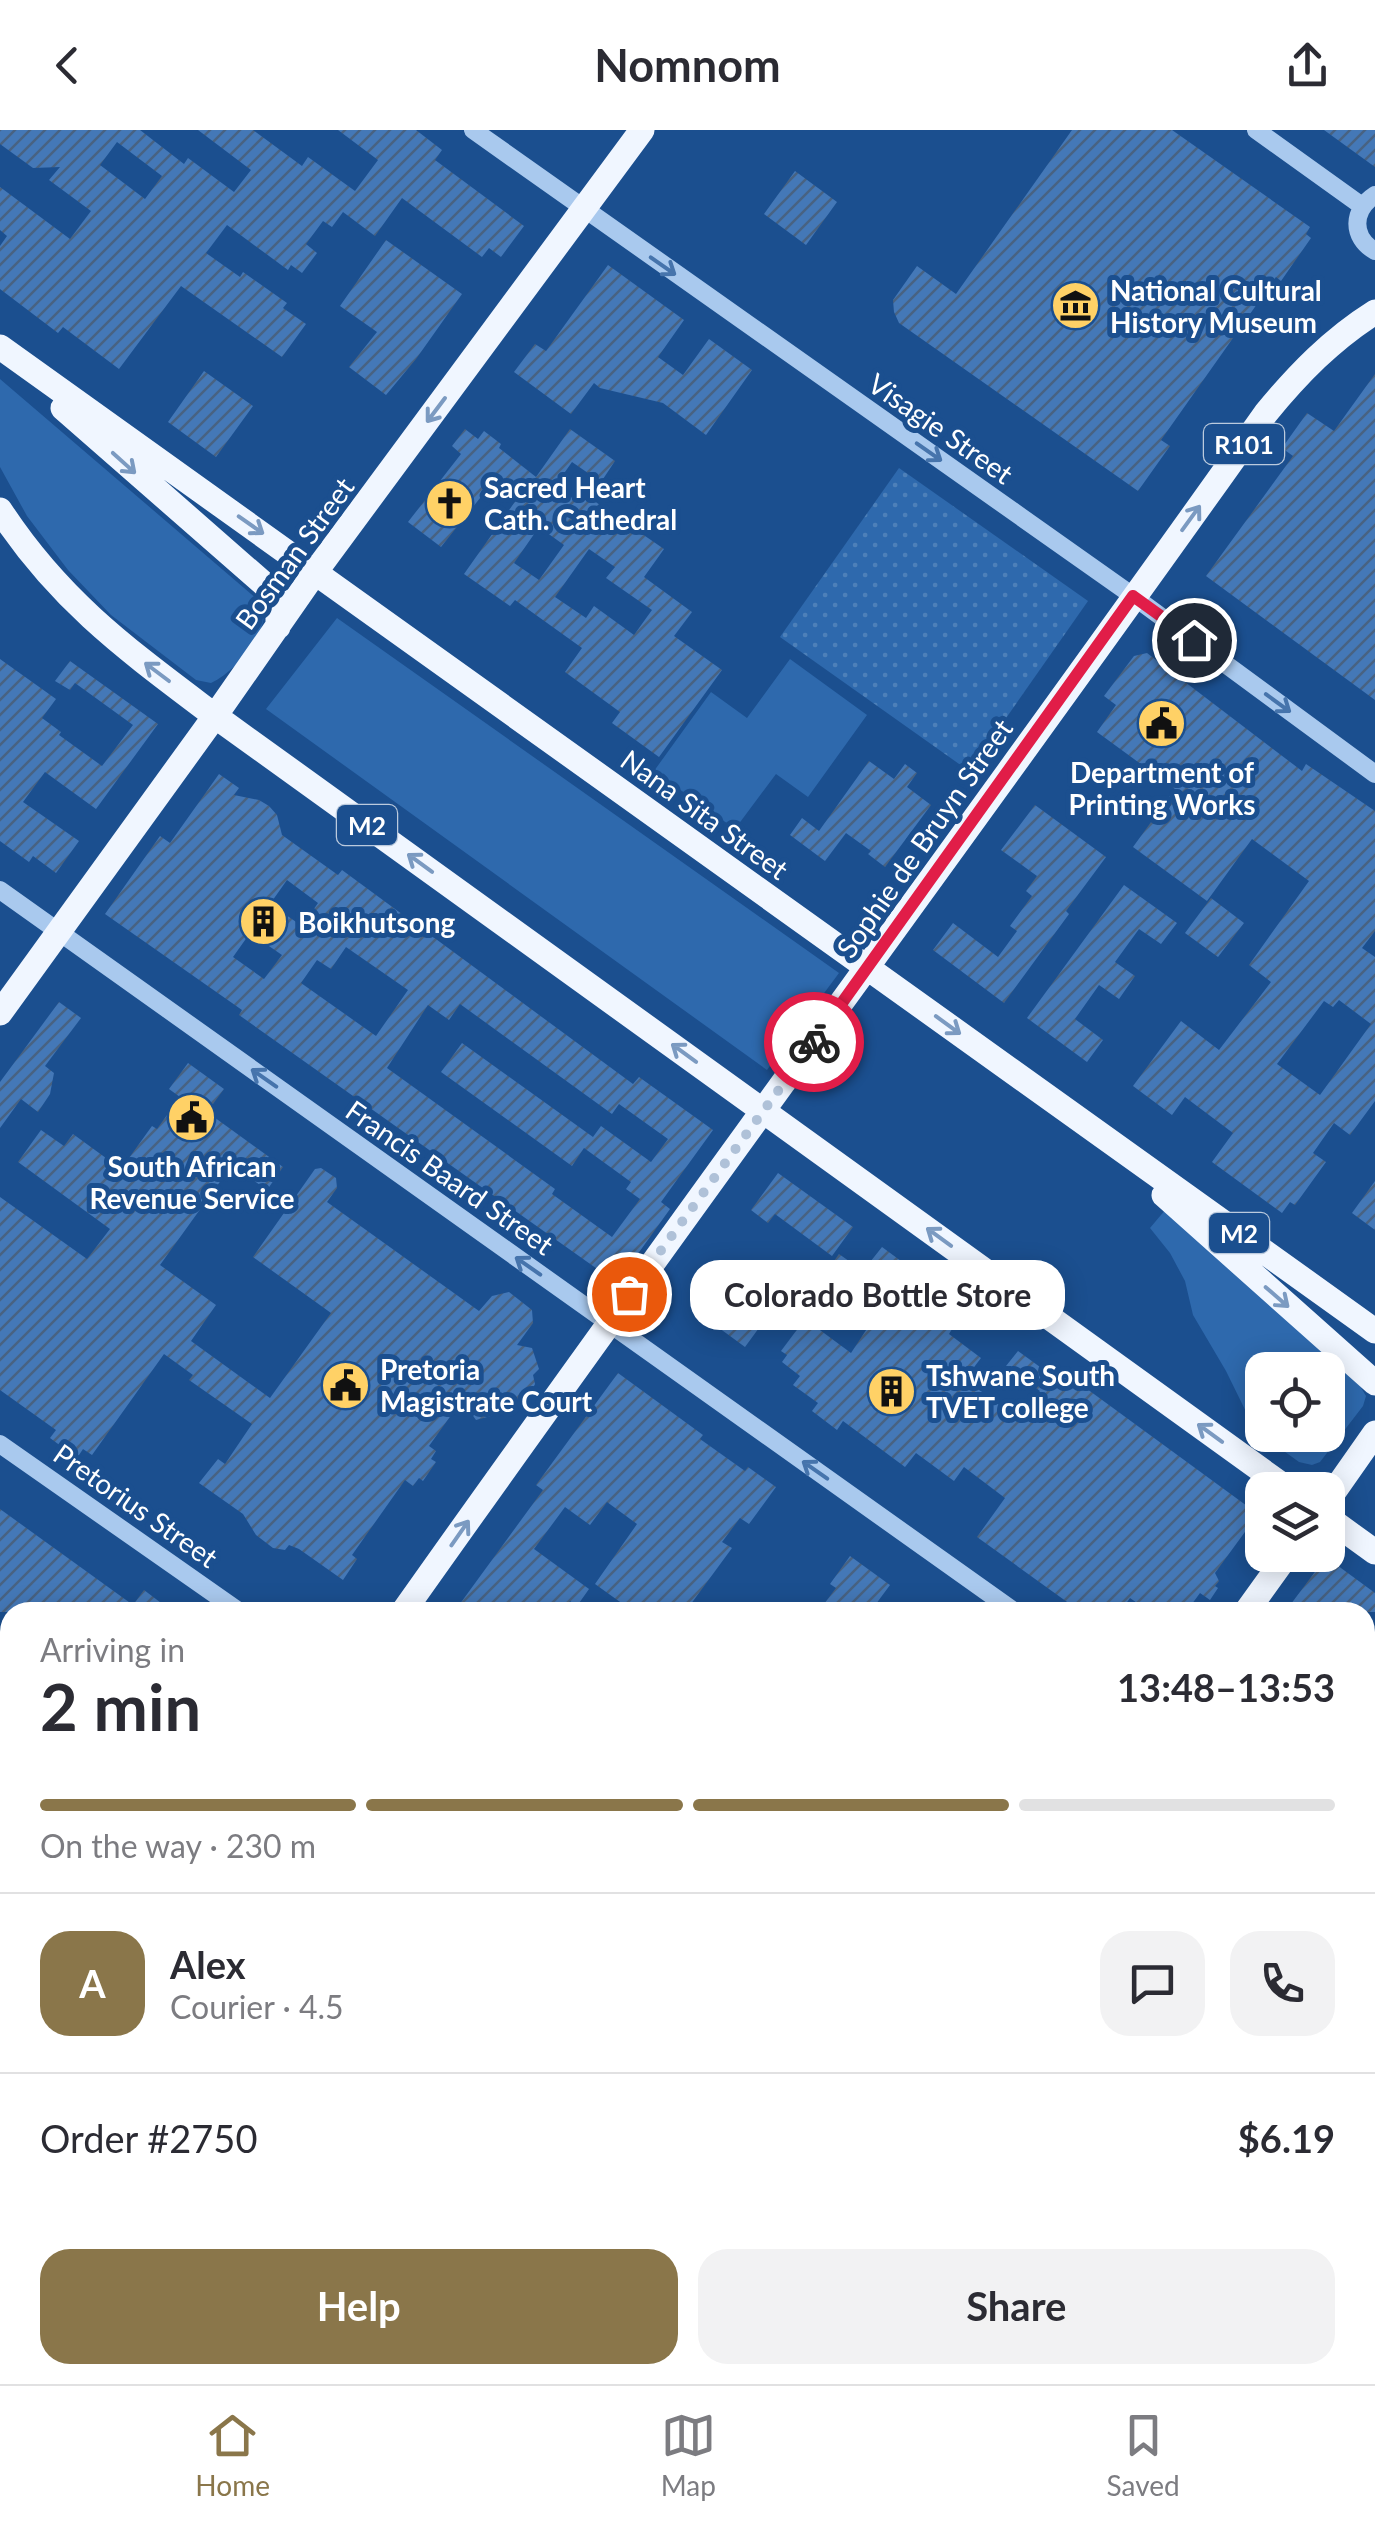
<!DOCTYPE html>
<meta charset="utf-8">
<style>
:root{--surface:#fff;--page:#f2f2f3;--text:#2b2b33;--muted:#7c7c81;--line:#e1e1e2;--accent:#8a764a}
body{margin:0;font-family:Lato,sans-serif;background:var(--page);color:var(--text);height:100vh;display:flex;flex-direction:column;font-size:38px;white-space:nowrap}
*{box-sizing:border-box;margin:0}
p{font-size:32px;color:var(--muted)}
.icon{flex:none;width:55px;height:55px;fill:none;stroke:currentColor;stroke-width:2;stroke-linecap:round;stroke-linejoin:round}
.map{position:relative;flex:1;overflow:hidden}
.sheet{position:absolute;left:0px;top:1472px;width:1375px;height:782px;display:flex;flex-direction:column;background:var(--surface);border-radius:30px 30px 0 0;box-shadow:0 5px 25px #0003}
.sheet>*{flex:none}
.fabs{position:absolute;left:1245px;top:1222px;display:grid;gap:20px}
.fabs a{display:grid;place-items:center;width:100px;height:100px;border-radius:20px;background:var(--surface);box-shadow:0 5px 25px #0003;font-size:50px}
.pin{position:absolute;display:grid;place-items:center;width:85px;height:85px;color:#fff;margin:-42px;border:5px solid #fff;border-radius:50%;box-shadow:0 2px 10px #0007}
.courier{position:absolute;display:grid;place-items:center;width:100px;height:100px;margin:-50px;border:8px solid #e11d48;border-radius:50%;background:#fff;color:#222;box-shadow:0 2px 12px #0007}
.bubble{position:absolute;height:70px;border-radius:30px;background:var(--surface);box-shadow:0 5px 25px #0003;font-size:32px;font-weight:700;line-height:70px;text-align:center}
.summary em{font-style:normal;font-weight:700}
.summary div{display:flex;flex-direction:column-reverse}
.summary{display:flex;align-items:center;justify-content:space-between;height:170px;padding:0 40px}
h1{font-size:65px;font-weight:700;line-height:75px}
.bar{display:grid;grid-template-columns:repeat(4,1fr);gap:15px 10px;align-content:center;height:120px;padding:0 40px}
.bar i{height:12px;border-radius:8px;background:var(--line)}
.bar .active{background:var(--accent)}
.bar p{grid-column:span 4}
.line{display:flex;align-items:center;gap:25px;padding:0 40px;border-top:2px solid var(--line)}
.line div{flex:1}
.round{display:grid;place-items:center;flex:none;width:105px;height:105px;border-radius:30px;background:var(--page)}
.button{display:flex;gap:20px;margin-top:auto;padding:20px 40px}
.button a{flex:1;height:115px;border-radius:30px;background:var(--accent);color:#fff;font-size:40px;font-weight:700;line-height:115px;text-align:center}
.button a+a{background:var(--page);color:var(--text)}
header{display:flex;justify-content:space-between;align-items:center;height:130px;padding:0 40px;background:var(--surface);font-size:45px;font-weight:700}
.dock{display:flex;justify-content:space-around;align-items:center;height:140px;border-top:2px solid var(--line);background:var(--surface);font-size:28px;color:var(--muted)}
.dock a{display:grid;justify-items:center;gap:5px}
.dock .active{color:var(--accent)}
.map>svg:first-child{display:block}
.grass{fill:url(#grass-dots)}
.park{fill:#2e69ad;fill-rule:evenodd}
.building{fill:url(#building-hatch);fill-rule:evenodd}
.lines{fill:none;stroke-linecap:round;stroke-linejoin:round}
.minor{stroke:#a9c9ee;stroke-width:18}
.major{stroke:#f0f6ff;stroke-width:25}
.oneway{stroke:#4674ac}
.oneway2{stroke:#7b9ac1}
.done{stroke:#afc1d8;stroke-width:10;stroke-dasharray:0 18}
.route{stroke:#e11d48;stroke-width:12}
.labels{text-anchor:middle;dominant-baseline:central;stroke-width:10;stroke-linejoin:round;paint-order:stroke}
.shield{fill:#1b4f8f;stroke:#bbcadd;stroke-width:2.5}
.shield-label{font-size:25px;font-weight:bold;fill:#fff}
.poi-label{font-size:28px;font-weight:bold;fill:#fff;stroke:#1b4f8f;text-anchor:start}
.street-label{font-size:28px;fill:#fff;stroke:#1b4f8f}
</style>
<header><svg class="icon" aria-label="back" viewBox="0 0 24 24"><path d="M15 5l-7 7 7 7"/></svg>Nomnom<svg class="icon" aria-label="share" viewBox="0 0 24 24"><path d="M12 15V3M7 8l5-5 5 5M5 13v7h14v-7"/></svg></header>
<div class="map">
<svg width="1375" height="2254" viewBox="0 0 1375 2254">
<defs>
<pattern id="grass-dots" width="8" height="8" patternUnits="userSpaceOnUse" patternTransform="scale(2.5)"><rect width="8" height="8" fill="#2e69ad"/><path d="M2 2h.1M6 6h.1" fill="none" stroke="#4d80b9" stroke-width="1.8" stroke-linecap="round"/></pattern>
<pattern id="building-hatch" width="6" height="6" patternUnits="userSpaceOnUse" patternTransform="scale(2.5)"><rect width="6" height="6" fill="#4478b7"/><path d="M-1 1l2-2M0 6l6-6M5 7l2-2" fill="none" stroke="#486282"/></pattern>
</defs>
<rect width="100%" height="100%" fill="#1b4f8f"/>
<path class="grass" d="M899,338L1088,471L969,641L780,507Z"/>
<path class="park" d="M0,249L264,475C268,505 237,540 211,553L196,550L111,485L68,440L27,386L0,337Z
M337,488L839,843L767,940L266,579Z
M790,529L867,585L808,667L776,644L735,699L654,641L711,562L747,588Z
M1166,1079L1360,1256L1366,1266L1363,1276L1320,1332L1312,1335L1299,1332L1255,1300L1226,1241L1193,1185L1185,1151L1170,1123L1150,1098ZM1262,1240H1328V1305H1262Z"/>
<path class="building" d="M0,0H140L184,34L188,28L234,62L251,40L198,0H253L302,36L308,27L355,61L378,30L338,0H416L442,20L435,30L524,96L501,127L489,118L482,127L402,68L375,106L343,82L332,97L323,91L306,114L317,123L302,143L291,135L288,140L227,95L206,123L240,147L243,142L287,173L283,178L306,194L282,227L181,156L119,239L63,197L58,203L0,159V116L7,106L0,100V57L70,109L91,81L49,50L60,37L33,38L0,14ZM117,12L162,46L145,69L100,35Z
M1072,0H1172L1310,97L1306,104L1311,108L1281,151L1276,147L1161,310L1170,316L1138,361L899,193L894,182L893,170L917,136L956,164Z
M1324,0H1375V37Z
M795,41L837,72L806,115L764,84Z
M386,110L462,164L416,229L386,265L349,237L377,202L340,176Z
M608,135L684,190L658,227L683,245L709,209L752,240L706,305L663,273L600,258L594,253L571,284L514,242L535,214L546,221Z
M204,241L253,276L216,327L168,292Z
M1375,244V570L1206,446L1293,326L1282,318L1307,283L1334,301Z
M465,299L478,309L484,301L501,314L499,318L536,347L570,299L615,331L601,352L572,332L555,356L578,372L584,364L664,419L644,447L692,482L674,506L722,540L659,627L612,593L620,582L565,542L582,518L515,470L510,476L464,444L519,366L496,348L441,417L408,392L461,324L452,316ZM539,397L564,415L539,450L514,433ZM589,419L615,437L606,448L652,480L634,505L594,476L586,488L555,467Z
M1147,523L1302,641L1306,634L1375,681V801L1362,818L1375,827V971L1350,1005L1334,993L1313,1023L1326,1032L1295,1075L1290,1072L1282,1083L1212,1032L1233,1003L1185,967L1172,985L1133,956L1181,891L1219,920L1271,852L1249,835L1309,751L1252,709L1207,771L1133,717L1175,659L1097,602L1116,575L1104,566L1134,526ZM1339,870L1371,894L1320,965L1277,934L1324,871L1333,877Z
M0,529L56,569L42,588L61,602L59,605L102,636L133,595L75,553L70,560L55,551L70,531L158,594L96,679L45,642L23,672L79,711L56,743L33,726L29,732L0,711Z
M869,631L894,649L905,634L917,643L907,657L931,675L885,737L868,724L871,721L846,703L825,731L790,705L802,688L819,701Z
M219,644L239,658L234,665L259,670L269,676L277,685L282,705L338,745L342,740L633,954L639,947L713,1000L661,1072L670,1079L617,1153L239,885L242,880L105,784L160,706L170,713ZM287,750L318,773L302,796L270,774ZM250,803L282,825L264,849L233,827ZM346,817L408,860L376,906L301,853L317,830L331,839ZM460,874L612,984L619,974L668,1009L651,1032L601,996L593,1007L462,913L441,942L572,1036L584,1018L631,1052L626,1059L640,1069L612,1107L552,1064L555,1059L387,938L428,875L449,890Z
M1035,675L1106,727L1066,781L1069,784L1004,873L933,820L953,793L998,827L1017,801L1010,796L1032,766L1026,761L1037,746L1001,720Z
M1124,755L1177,793L1161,814L1139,799L1115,832L1135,846L1119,869L1099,855L1075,889L1103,910L1087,932L1027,888Z
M1211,768L1244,793L1218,827L1185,803Z
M59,872L81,888L45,936L54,943L50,964L38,982L21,969L0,998V952Z
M188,933L224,959L207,982L283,1037L267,1060L232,1035L160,1135L216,1175L191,1211L270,1268L331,1183L253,1127L315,1039L321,1038L336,1048L337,1058L327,1072L479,1181L492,1166L509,1162L532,1180L533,1193L517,1215L532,1218L539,1239L533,1245L535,1254L531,1262L524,1270L512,1274L509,1281L476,1290L462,1270L429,1316L436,1321L431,1329L436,1332L423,1351L419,1348L413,1356L405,1350L352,1425L357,1429L343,1450L299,1419L289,1415L285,1420L273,1418L256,1405L243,1384L199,1353L218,1329L225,1334L252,1294L189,1250L193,1245L164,1224L92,1325L83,1319L77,1328L50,1308L56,1300L0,1260V1067L87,1129L110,1099L18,1032L41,1000L64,1016L73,1004L121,1039L152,996L157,999L180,967L169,959Z
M778,1043L853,1097L832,1126L775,1084L768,1093L751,1080Z
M1375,1051V1100L1352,1083Z
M882,1117L935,1156L921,1175L952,1199L949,1204L981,1228L965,1249L1019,1290L1040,1261L1006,1236L1018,1221L1051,1245L1057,1237L1258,1384L1215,1443L1219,1451L1215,1456L1218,1458L1210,1470L1200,1463L1186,1482H1150L1130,1468L1120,1482H1081L977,1407L1005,1368L964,1337L954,1351L916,1323L905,1337L843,1291L837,1300L812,1281L818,1273L793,1255L800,1246L782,1232L787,1225L781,1221L805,1189L851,1223L874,1188L819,1152L839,1124L863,1141Z
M728,1147L772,1180L745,1217L700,1184Z
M618,1243L703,1305L700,1309L745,1341L748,1337L776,1357L749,1394L740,1388L722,1412L732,1418L685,1482H634L595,1454L637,1394L607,1372L590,1395L565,1377L534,1419L589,1459L577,1476L570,1471L561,1482H454L543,1360L536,1355Z
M0,1379L133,1475L144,1460L173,1482H0Z
M850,1426L890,1455L870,1482H818L836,1458L830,1454Z
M1326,1427L1375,1463V1482H1285Z"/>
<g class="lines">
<path class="minor" d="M473,0L1133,466L1375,644
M1256,0L1362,76
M1375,65C1352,80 1351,107 1375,121
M0,760L1015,1482
M0,1314L240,1482
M1365,1730L1375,1737
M1294,2245L1307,2254
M126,2254L133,2245"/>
<path class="major" d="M0,217L1375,1201
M63,278L272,461L278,468V497
M0,380C60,472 129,521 215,586L1289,1360
M0,883L215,586L316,441L642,0
M1164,1065L1375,1253
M1328,1370L1375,1303
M1328,1388L1375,1422
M403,1482C687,1080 981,685 1266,283C1298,244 1332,209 1375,182
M1246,1482L1287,1425
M0,1865L10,1873
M0,2044L10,2030
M522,2245L535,2254
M692,2254L699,2245"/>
</g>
<defs><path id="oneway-shaft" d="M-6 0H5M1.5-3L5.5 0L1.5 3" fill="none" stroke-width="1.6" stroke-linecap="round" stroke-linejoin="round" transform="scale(2.5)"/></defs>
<g class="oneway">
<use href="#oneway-shaft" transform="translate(663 136) rotate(35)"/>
<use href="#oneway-shaft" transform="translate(929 322) rotate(35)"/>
<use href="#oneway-shaft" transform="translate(1278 573) rotate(36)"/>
<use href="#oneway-shaft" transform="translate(264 948) rotate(-145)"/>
<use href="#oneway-shaft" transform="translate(528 1136) rotate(-145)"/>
<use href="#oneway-shaft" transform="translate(815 1340) rotate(-145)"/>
</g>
<g class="oneway2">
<use href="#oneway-shaft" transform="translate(436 280) rotate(127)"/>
<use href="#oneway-shaft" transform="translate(124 333) rotate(42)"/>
<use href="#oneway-shaft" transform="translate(1191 388) rotate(-54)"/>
<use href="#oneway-shaft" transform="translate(251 395) rotate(35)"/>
<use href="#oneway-shaft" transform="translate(157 542) rotate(-143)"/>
<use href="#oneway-shaft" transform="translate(420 733) rotate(-144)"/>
<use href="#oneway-shaft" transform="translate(948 895) rotate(36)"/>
<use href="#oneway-shaft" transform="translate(684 923) rotate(-144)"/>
<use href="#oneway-shaft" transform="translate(939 1107) rotate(-144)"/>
<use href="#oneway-shaft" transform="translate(1277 1167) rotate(41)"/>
<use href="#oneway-shaft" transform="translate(1210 1303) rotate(-144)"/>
<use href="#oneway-shaft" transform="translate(460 1403) rotate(-55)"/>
</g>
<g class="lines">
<path class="done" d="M629,1164L814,912"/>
<path class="route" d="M814,912L1133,466L1194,510"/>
</g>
<defs>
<symbol id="museum-disc" viewBox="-11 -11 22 22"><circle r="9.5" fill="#ffd166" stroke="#1b4f8f"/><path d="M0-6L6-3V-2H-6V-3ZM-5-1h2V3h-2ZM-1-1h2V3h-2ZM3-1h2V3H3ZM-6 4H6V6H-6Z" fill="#111"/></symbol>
<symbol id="church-disc" viewBox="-11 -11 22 22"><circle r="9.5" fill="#ffd166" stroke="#1b4f8f"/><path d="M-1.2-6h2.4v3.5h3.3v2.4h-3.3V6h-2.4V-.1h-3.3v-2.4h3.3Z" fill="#111"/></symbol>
<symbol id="civic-disc" viewBox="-11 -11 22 22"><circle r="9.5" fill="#ffd166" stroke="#1b4f8f"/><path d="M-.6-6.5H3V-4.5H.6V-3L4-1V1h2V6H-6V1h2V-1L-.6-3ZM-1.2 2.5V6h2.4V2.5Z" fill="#111"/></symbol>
<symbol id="building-disc" viewBox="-11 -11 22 22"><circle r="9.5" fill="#ffd166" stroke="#1b4f8f"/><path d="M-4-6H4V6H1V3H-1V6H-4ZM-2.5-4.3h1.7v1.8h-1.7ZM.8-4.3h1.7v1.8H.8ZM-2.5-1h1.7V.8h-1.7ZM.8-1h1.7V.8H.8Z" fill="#111"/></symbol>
</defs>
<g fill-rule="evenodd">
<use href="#museum-disc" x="1048" y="148" width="55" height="55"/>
<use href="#church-disc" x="422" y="346" width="55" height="55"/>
<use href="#civic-disc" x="1134" y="566" width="55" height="55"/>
<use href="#building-disc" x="236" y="764" width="55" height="55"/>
<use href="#civic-disc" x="164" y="960" width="55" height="55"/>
<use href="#civic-disc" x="318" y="1228" width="55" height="55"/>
<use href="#building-disc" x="864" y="1234" width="55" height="55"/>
</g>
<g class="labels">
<g class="shield">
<rect x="1204" y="294" width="80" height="40" rx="8"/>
<rect x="337" y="675" width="60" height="40" rx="8"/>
<rect x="1209" y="1083" width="60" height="40" rx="8"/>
</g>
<g class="shield-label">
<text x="1244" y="314">R101</text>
<text x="367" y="695">M2</text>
<text x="1239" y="1103">M2</text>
</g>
<g class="poi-label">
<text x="1110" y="160">National Cultural<tspan x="1110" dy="32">History Museum</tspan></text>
<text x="484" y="357">Sacred Heart<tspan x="484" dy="32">Cath. Cathedral</tspan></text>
<text x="1162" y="642" text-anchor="middle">Department of<tspan x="1162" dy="32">Printing Works</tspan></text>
<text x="298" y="792">Boikhutsong</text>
<text x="192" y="1036" text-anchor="middle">South African<tspan x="192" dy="32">Revenue Service</tspan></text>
<text x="380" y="1239">Pretoria<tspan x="380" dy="32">Magistrate Court</tspan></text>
<text x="926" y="1245">Tshwane South<tspan x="926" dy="32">TVET college</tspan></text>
</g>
<g class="street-label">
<text transform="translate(941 298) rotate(35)">Visagie Street</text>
<text transform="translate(294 423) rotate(-54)">Bosman Street</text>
<text transform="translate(705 684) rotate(36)">Nana Sita Street</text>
<text transform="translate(924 708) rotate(-55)">Sophie de Bruyn Street</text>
<text transform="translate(450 1047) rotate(35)">Francis Baard Street</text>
<text transform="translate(136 1375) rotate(35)">Pretorius Street</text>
</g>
</g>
</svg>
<div class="fabs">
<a><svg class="icon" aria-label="locate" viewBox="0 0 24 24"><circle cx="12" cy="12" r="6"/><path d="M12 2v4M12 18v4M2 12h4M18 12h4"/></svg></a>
<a><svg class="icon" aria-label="layers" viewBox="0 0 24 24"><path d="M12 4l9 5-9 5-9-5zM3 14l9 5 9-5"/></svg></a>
</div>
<div class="pin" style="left:629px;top:1164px;background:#ea580c"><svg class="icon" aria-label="bag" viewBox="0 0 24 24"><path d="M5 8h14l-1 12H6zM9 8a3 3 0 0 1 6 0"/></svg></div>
<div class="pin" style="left:1194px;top:510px;background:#1f2937"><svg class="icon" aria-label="home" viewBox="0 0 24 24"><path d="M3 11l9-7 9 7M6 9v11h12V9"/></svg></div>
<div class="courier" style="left:814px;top:912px"><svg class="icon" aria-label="bike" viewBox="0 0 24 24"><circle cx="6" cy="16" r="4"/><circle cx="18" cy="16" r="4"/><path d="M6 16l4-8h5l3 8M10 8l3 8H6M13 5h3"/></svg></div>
<div class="bubble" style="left:690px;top:1130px;width:375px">Colorado Bottle Store</div>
<section class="sheet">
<div class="summary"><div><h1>2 min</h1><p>Arriving in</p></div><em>13:48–13:53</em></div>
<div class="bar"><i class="active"></i><i class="active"></i><i class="active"></i><i></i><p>On the way · 230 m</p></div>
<div class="line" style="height:180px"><b class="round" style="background:var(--accent);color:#fff">A</b><div><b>Alex</b><p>Courier · 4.5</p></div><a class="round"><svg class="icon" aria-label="chat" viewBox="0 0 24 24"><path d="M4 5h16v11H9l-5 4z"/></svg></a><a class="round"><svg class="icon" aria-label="phone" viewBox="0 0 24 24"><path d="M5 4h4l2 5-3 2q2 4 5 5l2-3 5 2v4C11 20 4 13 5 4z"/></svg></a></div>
<div class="line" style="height:130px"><div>Order #2750</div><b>$6.19</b></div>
<div class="button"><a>Help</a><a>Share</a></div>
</section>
</div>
<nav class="dock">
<a class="active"><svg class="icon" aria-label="home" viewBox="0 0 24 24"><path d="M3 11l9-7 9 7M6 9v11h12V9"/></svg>Home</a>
<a><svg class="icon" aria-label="map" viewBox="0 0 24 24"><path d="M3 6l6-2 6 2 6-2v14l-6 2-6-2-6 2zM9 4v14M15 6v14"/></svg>Map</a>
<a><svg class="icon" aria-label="saved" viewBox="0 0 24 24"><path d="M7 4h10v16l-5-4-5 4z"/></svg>Saved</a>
</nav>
